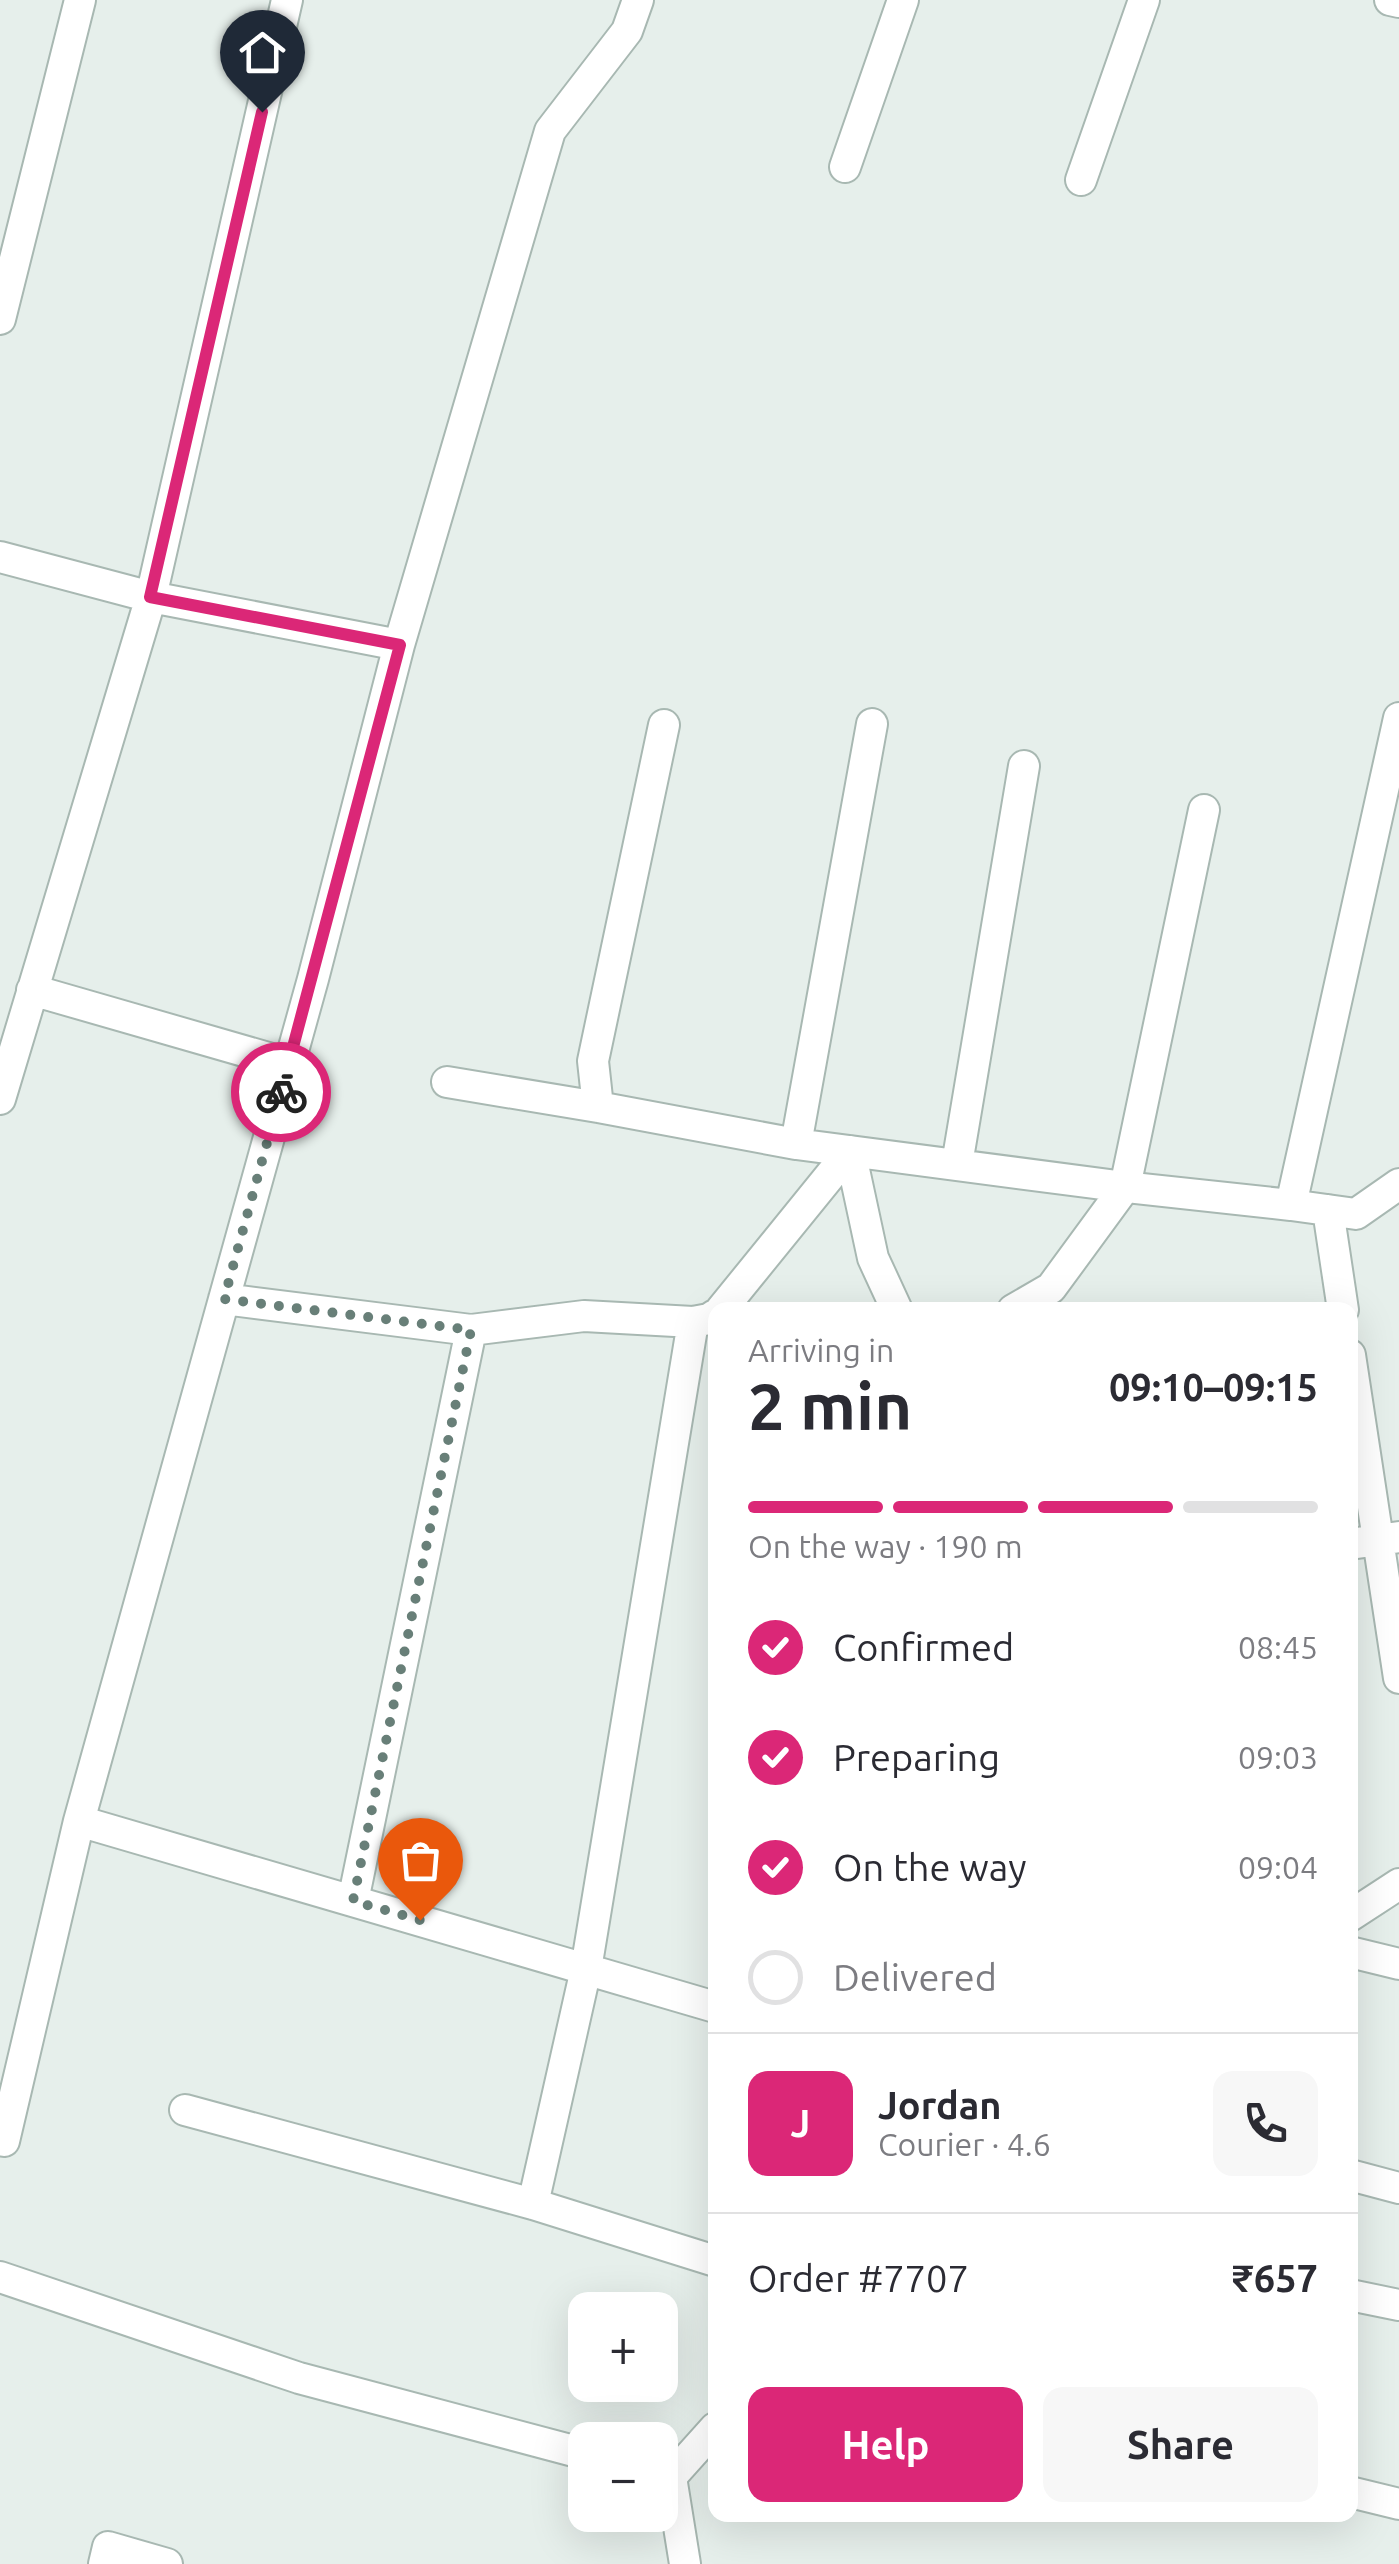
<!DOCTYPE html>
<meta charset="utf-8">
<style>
:root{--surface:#fff;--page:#f7f7f7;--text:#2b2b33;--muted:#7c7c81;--line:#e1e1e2;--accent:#db2777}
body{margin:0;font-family:Ubuntu,sans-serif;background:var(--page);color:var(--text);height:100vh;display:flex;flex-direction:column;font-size:38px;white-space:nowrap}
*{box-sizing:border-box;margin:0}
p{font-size:32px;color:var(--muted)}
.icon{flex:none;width:55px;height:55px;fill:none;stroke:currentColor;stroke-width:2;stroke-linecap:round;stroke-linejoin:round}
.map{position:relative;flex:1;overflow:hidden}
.drawer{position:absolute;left:708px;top:1302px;width:650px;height:1220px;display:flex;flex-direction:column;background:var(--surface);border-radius:20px;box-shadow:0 10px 40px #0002}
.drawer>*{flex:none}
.buttons{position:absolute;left:568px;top:2292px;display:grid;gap:20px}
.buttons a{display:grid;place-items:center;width:110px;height:110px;border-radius:20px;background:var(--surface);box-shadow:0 10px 40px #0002;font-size:50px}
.pin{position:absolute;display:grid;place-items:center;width:85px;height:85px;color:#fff;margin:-102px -42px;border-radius:50% 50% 50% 0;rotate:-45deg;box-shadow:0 0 10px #0007}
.pin .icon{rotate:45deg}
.courier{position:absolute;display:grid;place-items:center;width:100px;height:100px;margin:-50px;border:8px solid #db2777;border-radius:50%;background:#fff;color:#222;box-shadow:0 2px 12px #0007}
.overview em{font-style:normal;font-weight:700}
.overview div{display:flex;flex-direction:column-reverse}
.overview{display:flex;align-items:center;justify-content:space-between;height:170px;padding:0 40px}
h1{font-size:65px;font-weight:700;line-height:75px}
.bar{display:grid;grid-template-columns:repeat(4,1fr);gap:15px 10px;align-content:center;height:120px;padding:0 40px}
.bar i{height:12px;border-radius:8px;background:var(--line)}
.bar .current{background:var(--accent)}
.bar p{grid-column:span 4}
.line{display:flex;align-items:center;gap:25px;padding:0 40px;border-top:2px solid var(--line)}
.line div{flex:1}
.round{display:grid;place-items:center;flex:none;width:105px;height:105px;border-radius:20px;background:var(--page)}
ol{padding:0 40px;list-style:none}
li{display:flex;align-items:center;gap:30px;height:110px}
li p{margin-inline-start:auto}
li .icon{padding:10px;border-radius:50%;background:var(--accent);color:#fff;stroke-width:4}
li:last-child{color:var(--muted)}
li i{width:55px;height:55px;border:5px solid var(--line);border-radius:50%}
.button{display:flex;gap:20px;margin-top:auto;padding:20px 40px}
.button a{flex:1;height:115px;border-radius:20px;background:var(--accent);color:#fff;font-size:40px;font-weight:700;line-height:115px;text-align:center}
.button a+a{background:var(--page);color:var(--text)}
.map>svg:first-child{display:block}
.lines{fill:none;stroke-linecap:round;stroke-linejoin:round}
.street-casing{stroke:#a8b8b2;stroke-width:34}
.street{stroke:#fff;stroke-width:30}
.done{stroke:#687f78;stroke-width:10;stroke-dasharray:0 18}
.route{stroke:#db2777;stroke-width:12}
</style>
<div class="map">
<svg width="1399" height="2564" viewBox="0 0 1399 2564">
<rect width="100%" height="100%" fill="#e6efeb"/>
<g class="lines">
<defs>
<path id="street" d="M1390,0L1399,2
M845,167L903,0
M1081,180L1144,0
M0,319L80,0
M0,557L151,597L399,645L313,979L79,1821L4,2141
M399,645L550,131L627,31L638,0
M32,990L289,1064
M447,1082L598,1107L796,1144L1125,1187L1291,1205L1399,718
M0,1099L151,597L287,0
M598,1107L593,1061L664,725
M796,1144L872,724
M850,1151L873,1258L897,1310
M957,1164L1024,766
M1291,1205L1356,1214L1399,1184
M1328,1210L1343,1310
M224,1299L471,1330L353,1901
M721,1310L850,1151
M1013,1310L1051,1288L1125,1187L1204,810
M471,1330L584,1316L693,1322L709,1319L715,1315
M1350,1355L1399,1678
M1350,1544L1399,1537
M79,1821L715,2007
M1350,1916L1399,1884
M1350,1952L1399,1964
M185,2110L533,2204L715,2261
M1350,2175L1399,2188
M533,2204L586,1969L693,1322
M0,2277L299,2378L585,2454
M1350,2295L1399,2305
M1350,2492L1399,2504
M104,2564L108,2547L167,2564
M685,2564L671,2477L715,2428"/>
</defs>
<use href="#street" class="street-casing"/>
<use href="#street" class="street"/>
</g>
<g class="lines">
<path class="done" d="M281,1092L224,1299L471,1330L353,1901L420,1920"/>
<path class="route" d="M262,112L150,597L400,645L281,1092"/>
</g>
</svg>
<div class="buttons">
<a>+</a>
<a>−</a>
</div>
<div class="pin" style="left:420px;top:1920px;background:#ea580c"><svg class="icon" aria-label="bag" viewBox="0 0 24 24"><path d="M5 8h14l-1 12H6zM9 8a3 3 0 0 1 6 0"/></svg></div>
<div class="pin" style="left:262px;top:112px;background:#1f2937"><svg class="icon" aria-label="home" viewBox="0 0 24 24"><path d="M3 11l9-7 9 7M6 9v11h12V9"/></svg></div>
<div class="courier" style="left:281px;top:1092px"><svg class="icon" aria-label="bike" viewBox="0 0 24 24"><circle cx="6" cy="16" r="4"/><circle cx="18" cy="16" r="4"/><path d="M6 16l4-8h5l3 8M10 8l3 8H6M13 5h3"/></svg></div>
<section class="drawer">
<div class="overview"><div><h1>2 min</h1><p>Arriving in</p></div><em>09:10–09:15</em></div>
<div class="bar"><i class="current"></i><i class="current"></i><i class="current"></i><i></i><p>On the way · 190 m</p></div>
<ol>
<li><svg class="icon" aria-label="check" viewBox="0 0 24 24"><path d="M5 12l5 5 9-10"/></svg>Confirmed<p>08:45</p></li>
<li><svg class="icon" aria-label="check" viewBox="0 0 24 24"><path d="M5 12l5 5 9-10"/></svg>Preparing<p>09:03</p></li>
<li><svg class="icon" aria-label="check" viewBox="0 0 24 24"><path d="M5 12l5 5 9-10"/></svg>On the way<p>09:04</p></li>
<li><i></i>Delivered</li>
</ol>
<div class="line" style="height:180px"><b class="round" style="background:var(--accent);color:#fff">J</b><div><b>Jordan</b><p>Courier · 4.6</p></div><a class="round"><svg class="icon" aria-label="phone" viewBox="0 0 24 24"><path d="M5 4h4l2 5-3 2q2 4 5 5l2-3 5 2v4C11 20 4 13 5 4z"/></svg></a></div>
<div class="line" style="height:130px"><div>Order #7707</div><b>₹657</b></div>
<div class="button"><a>Help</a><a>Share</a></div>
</section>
</div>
